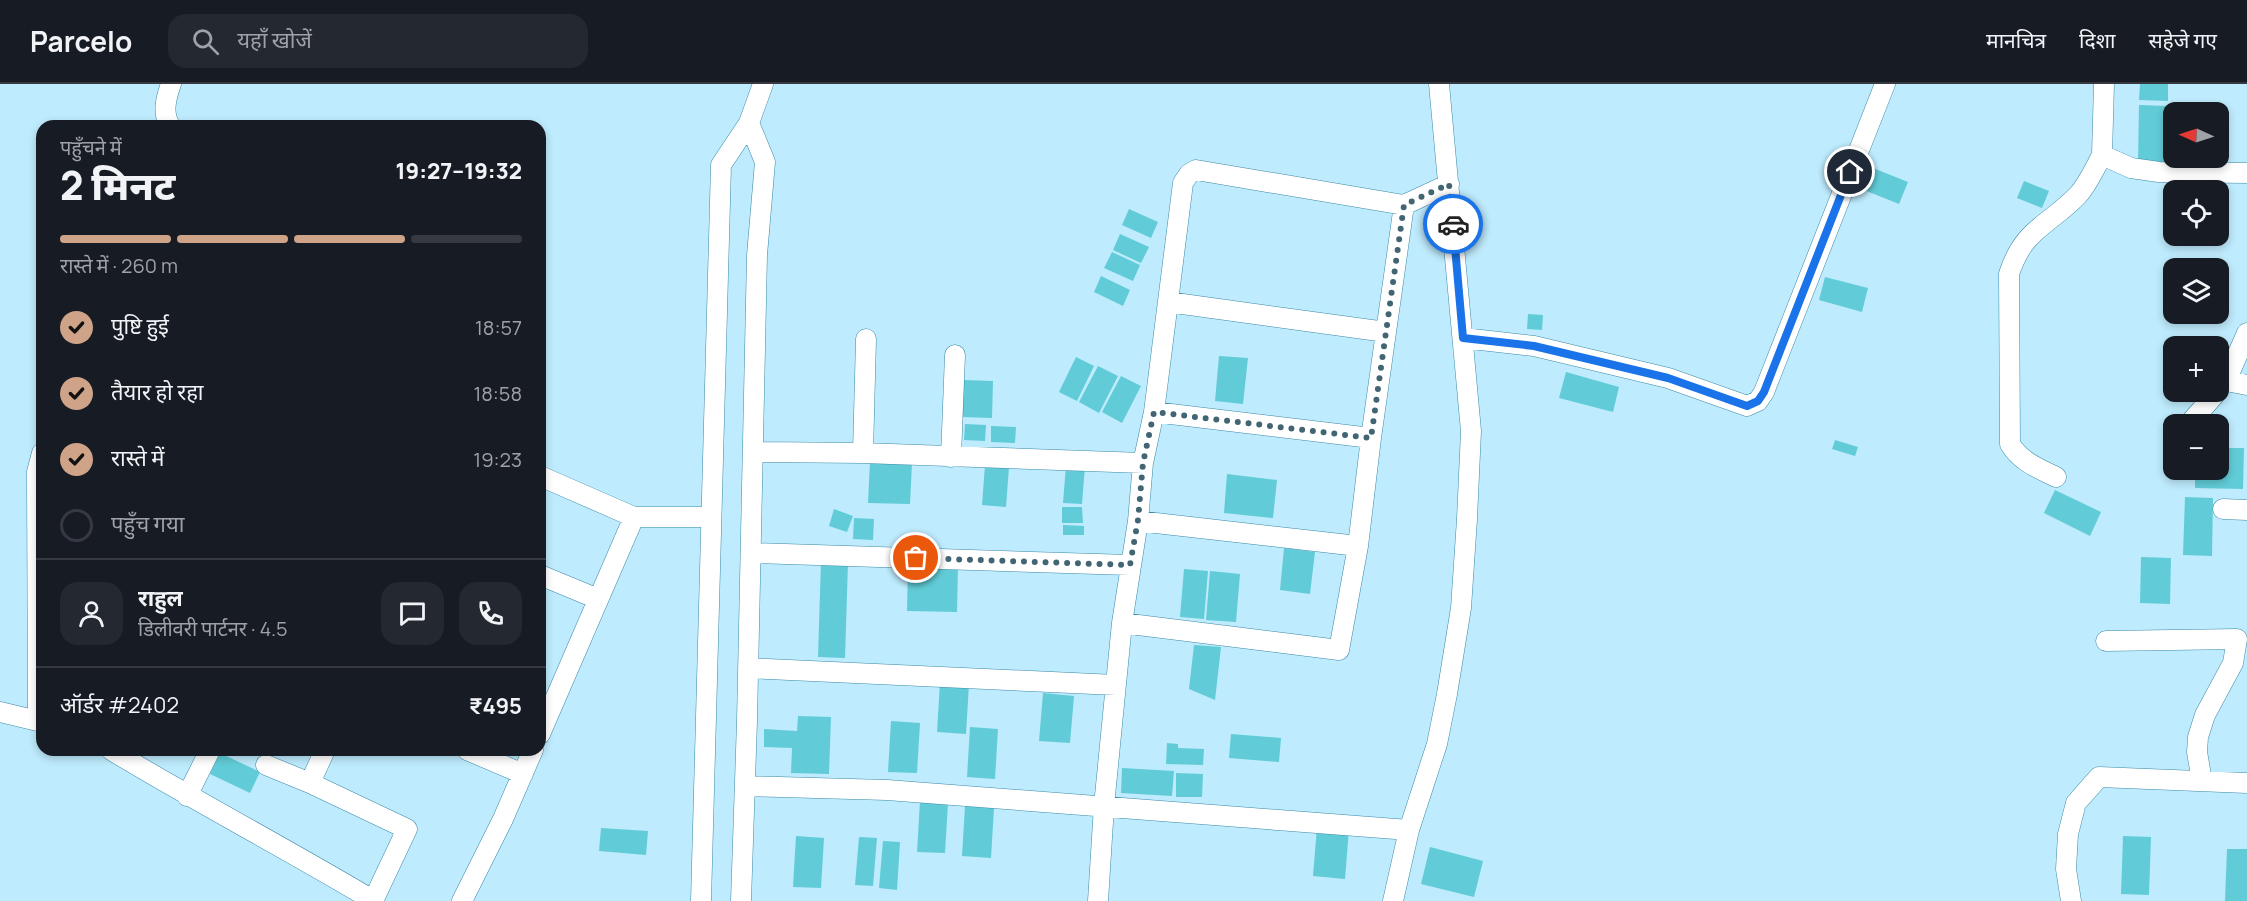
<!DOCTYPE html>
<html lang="hi">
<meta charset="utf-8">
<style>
:root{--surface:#171b24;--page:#242831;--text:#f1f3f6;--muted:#9ea1a6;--line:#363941;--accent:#cea388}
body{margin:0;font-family:Manrope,"Noto Sans Devanagari",sans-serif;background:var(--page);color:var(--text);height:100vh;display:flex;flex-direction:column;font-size:22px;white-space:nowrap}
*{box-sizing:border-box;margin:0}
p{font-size:20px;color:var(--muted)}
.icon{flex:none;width:33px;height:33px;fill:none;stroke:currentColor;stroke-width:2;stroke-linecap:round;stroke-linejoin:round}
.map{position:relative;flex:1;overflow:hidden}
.side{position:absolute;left:36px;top:36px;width:510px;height:636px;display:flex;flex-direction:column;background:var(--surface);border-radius:18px;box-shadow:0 3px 9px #0003}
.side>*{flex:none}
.needle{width:39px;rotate:273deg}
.fabs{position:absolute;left:2163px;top:18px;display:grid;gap:12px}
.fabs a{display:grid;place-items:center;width:66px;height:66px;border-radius:12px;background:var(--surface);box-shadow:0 3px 9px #0003;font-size:30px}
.pin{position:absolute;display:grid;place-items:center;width:51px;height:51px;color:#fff;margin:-26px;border:3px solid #fff;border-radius:50%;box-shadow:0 2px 6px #0007}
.courier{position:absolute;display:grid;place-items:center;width:60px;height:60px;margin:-30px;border:4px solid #1a73e8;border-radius:50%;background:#fff;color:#222;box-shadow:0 2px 8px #0007}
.headline em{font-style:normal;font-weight:800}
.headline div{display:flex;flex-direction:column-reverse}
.headline{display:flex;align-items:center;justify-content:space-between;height:102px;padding:0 24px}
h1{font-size:39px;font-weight:800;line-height:45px}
.bar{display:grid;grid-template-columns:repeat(4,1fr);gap:9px 6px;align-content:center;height:72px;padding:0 24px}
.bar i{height:8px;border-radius:4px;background:var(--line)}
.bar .on{background:var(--accent)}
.bar p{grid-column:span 4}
.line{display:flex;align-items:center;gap:15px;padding:0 24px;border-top:2px solid var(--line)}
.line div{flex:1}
.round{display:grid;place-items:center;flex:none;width:63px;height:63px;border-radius:18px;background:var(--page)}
ol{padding:0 24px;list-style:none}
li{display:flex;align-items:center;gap:18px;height:66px}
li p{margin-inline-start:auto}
li .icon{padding:6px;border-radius:50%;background:var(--accent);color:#111;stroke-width:4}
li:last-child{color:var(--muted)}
li i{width:33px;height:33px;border:3px solid var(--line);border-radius:50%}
header{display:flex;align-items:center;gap:36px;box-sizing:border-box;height:84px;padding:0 30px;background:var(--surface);border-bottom:2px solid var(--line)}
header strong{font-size:28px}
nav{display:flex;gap:33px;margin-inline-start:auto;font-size:21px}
.search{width:420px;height:54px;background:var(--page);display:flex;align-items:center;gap:15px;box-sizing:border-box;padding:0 21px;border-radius:18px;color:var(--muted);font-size:22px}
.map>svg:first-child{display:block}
.building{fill:#61ccd7}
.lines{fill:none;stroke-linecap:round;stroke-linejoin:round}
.minor-casing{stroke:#3b8aa7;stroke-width:21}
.minor{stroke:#fff;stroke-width:20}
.done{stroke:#426573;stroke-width:6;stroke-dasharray:0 10.8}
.route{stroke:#1a73e8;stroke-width:8}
</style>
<header>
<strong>Parcelo</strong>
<div class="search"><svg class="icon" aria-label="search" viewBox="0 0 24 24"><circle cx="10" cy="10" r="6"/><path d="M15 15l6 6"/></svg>यहाँ खोजें</div>
<nav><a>मानचित्र</a><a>दिशा</a><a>सहेजे गए</a></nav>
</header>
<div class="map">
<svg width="2247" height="817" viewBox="0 0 2247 817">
<rect width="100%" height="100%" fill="#beebfd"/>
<path class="building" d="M2140,0H2168V17L2139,16Z
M2139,21L2168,22L2166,80L2138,79Z
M1868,82L1908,98L1899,120L1859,104Z
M2024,97L2049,107L2042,124L2017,114Z
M1129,125L1158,138L1151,154L1122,141Z
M1120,150L1149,163L1141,179L1113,166Z
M1112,168L1140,181L1133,197L1104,184Z
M1101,192L1130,206L1123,222L1094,208Z
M1825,193L1868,204L1862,228L1819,216Z
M1528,230L1543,231L1542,246L1527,245Z
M1219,272L1248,274L1243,320L1215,317Z
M1076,273L1094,282L1077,317L1059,308Z
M1098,282L1118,292L1099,329L1079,318Z
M1566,288L1619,303L1613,328L1559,314Z
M1121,292L1141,302L1122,339L1102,328Z
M963,296L993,297L992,334L961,333Z
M965,340L986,341L985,357L964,356Z
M991,342L1016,343L1015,359L991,358Z
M1835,356L1858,363L1855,372L1832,365Z
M2218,364H2244L2243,405L2195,404V386H2218Z
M870,377L912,379L910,420L868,419Z
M985,381L1009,383L1006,423L982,421Z
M1066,381L1085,382L1082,420L1063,419Z
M1227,390L1277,396L1273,434L1224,429Z
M2055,406L2101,428L2090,452L2044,429Z
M2185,413L2213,414L2212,472L2183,471Z
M1062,423H1082L1083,439H1062Z
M834,425L853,432L847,448L829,442Z
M854,434L874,435L873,456L853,455Z
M1063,441L1084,442V451H1063Z
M1284,464L1315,468L1310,510L1280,506Z
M2141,473L2171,474L2170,520L2140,519Z
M821,477L848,478L845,574L818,573Z
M908,482L958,483L957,528L907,527Z
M1184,485L1208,487L1204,535L1180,533Z
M1210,487L1240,490L1236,538L1206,536Z
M1194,561L1221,563L1215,616L1189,605Z
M940,598L969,600L966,650L937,648Z
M1043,609L1074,612L1070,659L1039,657Z
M798,632L831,633L829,690L791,689L792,664L764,663V645L797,647Z
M891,637L920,639L917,689L888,688Z
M970,643L998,645L995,695L967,693Z
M1231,650L1281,654L1279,678L1229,674Z
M1167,659L1178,660V664L1204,665L1203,681L1166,680Z
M220,669L260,688L250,709L210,690Z
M1122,684L1174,687L1172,712L1121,709Z
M1176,689L1203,690L1202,713H1176Z
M920,717L948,719L945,769L917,768Z
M965,722L994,724L991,774L962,772Z
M1317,743L1349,745L1345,795L1313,792Z
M601,744L648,747L646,771L599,767Z
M796,752L824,754L821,804L793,803Z
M2123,752L2151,753L2149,811L2121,810Z
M859,753L877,754L873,802L855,801Z
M883,757L900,758L897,806L879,804Z
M1430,763L1483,777L1474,813L1421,800Z
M2227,765H2247V817H2225Z"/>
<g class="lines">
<defs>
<path id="minor" d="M170,42C162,29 166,14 171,0
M2102,71L2104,0
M1168,218L1386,248
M2247,249L2226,297L2247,301
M1463,254L1534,262L1668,294L1747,322L1758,317L1764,308L1885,0
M1154,328L1371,354
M2189,340L2217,308
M753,368L863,369L1143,379
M863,369L866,255
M951,373L955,271
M540,392L634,433
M2056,393C2038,384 2021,378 2010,360L2009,190C2024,144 2048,142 2078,111C2088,100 2095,84 2102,71L2131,84L2159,88L2247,89
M2223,425L2247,426
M1138,437L1358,462
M751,469L1130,481
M540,491L598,515
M1122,539L1339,566L1358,462L1371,354L1404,121
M2106,557L2237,555L2233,579L2205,631L2198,653L2197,668L2202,697
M748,584L1116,601
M0,628L42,638
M38,637L37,388L42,369
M540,650L634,433H711
M111,666C197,718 287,765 374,817
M325,666L310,699L407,745L373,817
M467,666L523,690
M266,681L310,699
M745,702L887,706L1409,746
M187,712L210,666
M462,817L503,735L533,666
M701,817L721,81L749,39L763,0
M741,817L747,637L757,171L765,78L749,39
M1098,817L1104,722L1122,539L1138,437L1143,379L1154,328L1183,99L1189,90L1196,86L1404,121L1449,100
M1393,817L1409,746L1437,660L1447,610L1461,524L1467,435L1471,347L1439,0
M2071,817L2066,785L2068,750L2076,719L2099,693L2247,699"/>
</defs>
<use href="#minor" class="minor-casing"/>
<use href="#minor" class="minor"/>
</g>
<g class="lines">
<path class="done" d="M916,474L1130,481L1138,436L1143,379L1154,328L1371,354L1404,121L1449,100L1453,140"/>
<path class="route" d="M1453,140L1463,254L1534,262L1668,294L1747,322L1758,317L1764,308L1850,88"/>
</g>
</svg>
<div class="fabs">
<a><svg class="needle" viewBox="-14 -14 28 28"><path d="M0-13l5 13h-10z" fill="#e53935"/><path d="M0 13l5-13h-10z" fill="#9ea1a6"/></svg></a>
<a><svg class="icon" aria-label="locate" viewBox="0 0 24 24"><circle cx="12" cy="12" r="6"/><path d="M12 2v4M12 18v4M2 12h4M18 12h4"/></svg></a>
<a><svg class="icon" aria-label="layers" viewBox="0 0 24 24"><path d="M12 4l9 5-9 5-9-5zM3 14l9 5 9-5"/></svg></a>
<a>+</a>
<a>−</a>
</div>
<div class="pin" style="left:916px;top:474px;background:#ea580c"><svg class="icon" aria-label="bag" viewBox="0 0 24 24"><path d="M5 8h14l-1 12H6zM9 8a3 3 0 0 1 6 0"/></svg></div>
<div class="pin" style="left:1850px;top:88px;background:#1f2937"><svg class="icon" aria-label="home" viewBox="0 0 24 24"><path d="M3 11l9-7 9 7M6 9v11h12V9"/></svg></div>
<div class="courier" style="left:1453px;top:140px"><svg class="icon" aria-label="car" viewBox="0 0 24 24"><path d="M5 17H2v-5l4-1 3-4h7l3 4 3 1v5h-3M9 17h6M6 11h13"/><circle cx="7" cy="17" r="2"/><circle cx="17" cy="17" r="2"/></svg></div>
<section class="side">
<div class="headline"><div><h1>2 मिनट</h1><p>पहुँचने में</p></div><em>19:27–19:32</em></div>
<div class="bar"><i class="on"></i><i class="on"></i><i class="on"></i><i></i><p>रास्ते में · 260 m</p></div>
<ol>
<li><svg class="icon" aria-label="check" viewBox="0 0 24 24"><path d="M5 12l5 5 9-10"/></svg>पुष्टि हुई<p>18:57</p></li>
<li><svg class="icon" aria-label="check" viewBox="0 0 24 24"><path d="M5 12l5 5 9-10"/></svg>तैयार हो रहा<p>18:58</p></li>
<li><svg class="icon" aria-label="check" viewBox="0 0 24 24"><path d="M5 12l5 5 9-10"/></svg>रास्ते में<p>19:23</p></li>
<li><i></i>पहुँच गया</li>
</ol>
<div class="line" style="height:108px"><a class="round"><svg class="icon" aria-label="person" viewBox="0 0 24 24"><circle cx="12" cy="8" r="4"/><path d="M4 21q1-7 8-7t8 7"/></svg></a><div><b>राहुल</b><p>डिलीवरी पार्टनर · 4.5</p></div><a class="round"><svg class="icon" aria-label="chat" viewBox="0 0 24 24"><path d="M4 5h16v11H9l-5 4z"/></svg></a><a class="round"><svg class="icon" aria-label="phone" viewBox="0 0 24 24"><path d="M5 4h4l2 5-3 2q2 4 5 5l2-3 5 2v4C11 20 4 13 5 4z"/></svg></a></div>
<div class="line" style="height:78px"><div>ऑर्डर #2402</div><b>₹495</b></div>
</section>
</div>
